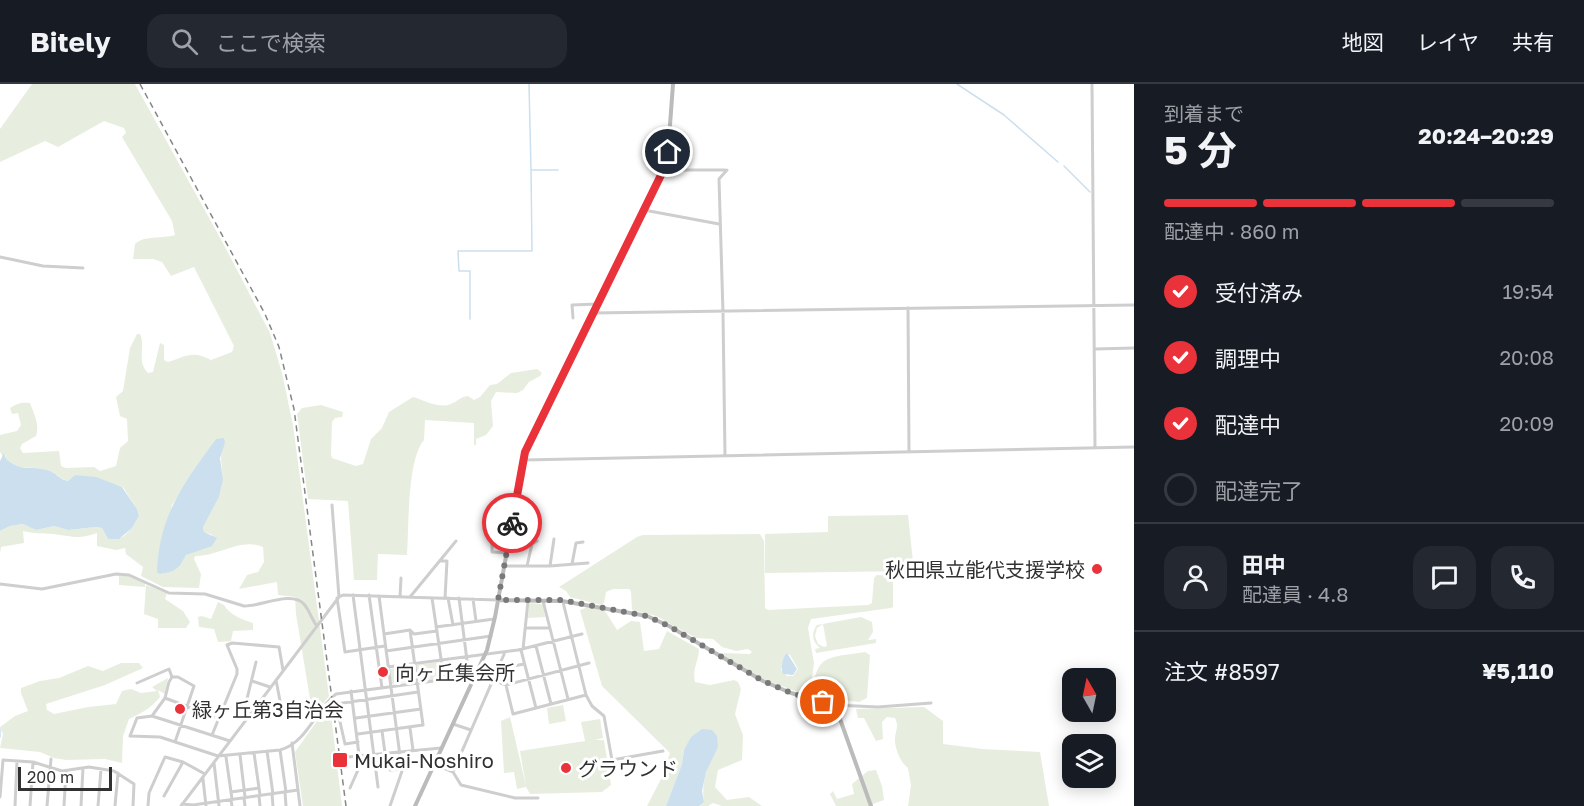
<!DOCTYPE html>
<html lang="ja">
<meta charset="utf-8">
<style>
:root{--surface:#171b24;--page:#242831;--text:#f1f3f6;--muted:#9ea1a6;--line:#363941;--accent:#e9323a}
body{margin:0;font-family:"Golos Text","Noto Sans JP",sans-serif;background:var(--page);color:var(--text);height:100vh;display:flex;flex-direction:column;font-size:22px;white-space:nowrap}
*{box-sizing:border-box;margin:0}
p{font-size:20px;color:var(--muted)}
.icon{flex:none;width:33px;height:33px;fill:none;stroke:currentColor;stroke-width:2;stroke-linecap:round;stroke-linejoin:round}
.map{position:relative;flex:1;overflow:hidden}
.side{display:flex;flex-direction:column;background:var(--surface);width:450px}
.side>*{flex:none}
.needle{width:39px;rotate:351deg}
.tools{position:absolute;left:1062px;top:584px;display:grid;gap:12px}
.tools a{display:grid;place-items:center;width:54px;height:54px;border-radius:12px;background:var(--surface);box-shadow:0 3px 15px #0003;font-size:30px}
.scale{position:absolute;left:18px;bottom:15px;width:94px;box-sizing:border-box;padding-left:6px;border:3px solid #313131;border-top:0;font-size:16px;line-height:21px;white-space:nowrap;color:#313131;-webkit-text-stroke:4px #fff;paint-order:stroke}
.pin{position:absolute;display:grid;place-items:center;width:51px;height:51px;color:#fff;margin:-26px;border:3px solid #fff;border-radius:50%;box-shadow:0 2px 6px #0007}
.courier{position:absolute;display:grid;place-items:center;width:60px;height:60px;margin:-30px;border:4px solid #e9323a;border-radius:50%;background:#fff;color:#222;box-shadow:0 2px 8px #0007}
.headline em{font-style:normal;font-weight:700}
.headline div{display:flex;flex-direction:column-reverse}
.headline{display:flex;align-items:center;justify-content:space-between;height:102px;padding:0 30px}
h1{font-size:39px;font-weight:700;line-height:45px}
.bar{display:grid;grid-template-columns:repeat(4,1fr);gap:9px 6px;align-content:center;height:72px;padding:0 30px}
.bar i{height:8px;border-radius:4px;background:var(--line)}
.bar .on{background:var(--accent)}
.bar p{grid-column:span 4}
.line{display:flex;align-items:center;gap:15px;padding:0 30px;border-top:2px solid var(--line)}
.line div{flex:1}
.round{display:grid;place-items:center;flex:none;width:63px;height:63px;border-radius:18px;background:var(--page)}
ol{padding:0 30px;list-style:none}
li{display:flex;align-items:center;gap:18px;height:66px}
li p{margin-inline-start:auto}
li .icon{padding:6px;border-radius:50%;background:var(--accent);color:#fff;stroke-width:4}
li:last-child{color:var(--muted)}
li i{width:33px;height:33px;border:3px solid var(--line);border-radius:50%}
header{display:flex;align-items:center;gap:36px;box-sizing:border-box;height:84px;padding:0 30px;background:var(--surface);border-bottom:2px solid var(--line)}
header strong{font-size:28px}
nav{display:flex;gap:33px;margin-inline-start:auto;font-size:21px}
.search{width:420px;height:54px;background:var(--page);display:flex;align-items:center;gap:15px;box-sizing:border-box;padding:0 21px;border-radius:18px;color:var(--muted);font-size:22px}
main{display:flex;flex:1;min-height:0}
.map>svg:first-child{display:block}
.green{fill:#e7eedf;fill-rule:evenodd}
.water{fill:#cbdfee}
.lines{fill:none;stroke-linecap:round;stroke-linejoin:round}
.stream{stroke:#cbdfee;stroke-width:1.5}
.street{stroke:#cecece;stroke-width:3}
.secondary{stroke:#bbb;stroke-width:4}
.rail{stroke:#868686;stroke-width:1.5;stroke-dasharray:6 4.5;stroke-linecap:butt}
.done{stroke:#797979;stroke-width:6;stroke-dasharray:0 10.8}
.route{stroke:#e9323a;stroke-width:8}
.poi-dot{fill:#e9323a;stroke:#fff;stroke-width:2}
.labels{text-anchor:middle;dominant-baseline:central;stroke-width:6;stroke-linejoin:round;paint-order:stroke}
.poi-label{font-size:20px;fill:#313131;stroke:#fff;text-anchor:start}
</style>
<header>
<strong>Bitely</strong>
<div class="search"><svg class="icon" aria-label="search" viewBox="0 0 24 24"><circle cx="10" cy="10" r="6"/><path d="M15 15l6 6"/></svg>ここで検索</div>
<nav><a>地図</a><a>レイヤ</a><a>共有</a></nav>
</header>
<main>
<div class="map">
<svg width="1134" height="722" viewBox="0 0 1134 722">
<rect width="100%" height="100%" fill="#fff"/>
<path class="green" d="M32,0H135L224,161L270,249L282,289L293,341L329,612L313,633L296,530L295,513L278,511L277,498L239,505L247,491L258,488L264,478L263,463C241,453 217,473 195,472L194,475L201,490L199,504L163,503L141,492L143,483L126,470L125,464L116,466L97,462V449C78,456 72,452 53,450C42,449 34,450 23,447L24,459L1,463L0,470V447L10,442L23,440L36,446L54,442L68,446L96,443L102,444L108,455H118L124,452L132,444L139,432L137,425L123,403L75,391L68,397C60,395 56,388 47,386C30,381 23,389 6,375L5,370L3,373L0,368V351L17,347L21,341L18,329L12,330L10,324C17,319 22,318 30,319C34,330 40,341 36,352L22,360L20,364L23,369L59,367L61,382L66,384L94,383L100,387L116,382L120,364L128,357L127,335L120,332L116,313L123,307L130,264L137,250H140C146,262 136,278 148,289L153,288L160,259L164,261V276L168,278C186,272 193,266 211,276L232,268L234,262L194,183L171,192L162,178L153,175H133L135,160C144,151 163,155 175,151L172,137L122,53L126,49L124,44L104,37L58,63L45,57L0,78V45ZM216,355L225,359C217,372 224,384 222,398C221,414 210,428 203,443L204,448L213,451L194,467L186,471C179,484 175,487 160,490L172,421Z
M537,285L542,289L540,292L529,298L523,306L517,309L496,308L491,317L493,342L486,351L476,355V361H474V339L425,336L424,356C407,376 409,442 407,471L378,470L377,496H354L348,417L308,415L297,330L302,324L321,321L343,328L342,333L335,334L332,338L331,371L332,374L356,382L363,380L371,355L382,344L389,328L413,313C424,316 439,325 451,320C458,317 460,313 468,312L474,316L480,313L490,301L497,300L511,289Z
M908,431L914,487L765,489V450L828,448V432Z
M760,450L764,457L765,524L768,526L868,521L872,519L874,494L877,491L893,492V523L891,524L811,535L808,544L814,579L810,609L806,611L768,597L723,572L724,569L750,570L752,568L748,565L736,567L722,563L713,555L696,554L656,532L632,526L631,507L629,505H613L606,508L604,519L601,521L570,513L566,507L559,503L637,453L643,451ZM785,569L790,571L798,585L793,592H787L781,586Z
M119,491L130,492L145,499V503L119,501Z
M146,501L167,509L165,515L183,527L190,538L186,544H158V535L144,530Z
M218,518L224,521C230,531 241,535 253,539V546L233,547L231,557L218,558L214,545L199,543L198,533L202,532L211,535Z
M531,519L543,520L545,533L528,534L529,520Z
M588,523L605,527L617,546L631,537L640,538L644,567L659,565L667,547L699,565C699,577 692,584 695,598L710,601L734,596L738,598L741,605L735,630L743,651L742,676L718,686L715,703L727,716L749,713L762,722H722L713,719L708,722H699L704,718C701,698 707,680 718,663L684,666L682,680L666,722H647L661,695L670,669L602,602L580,526Z
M861,533L872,538L873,548L868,556L876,555V559L816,569L815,565L820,564C812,558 811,549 817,541ZM823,540L827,562L824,563L818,560L815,552L817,544Z
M865,568L870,571L867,614L859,618L814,612C813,569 830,574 865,568Z
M439,578L441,595L418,598L416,581Z
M121,579H139L143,584L105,601L46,620L47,626L54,630L88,623L116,620L122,607L131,605L141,609L157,607L152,603L168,594L165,610L158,606L160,613C151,624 142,629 129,635L123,652L122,679L105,675L66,676L54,674L40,668L0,664L3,650L0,643L15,632L28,627L21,609V604L40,597L59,594L88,582L103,587Z
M412,582L414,597L392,600L389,585Z
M563,621L566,637L549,640L547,624Z
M330,622L342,722H303L295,668L327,623Z
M924,623L943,637V660L983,665L1040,668L1049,722H908L911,701L908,684C901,679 896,667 895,658C894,648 900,644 895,634L887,633L882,638L883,655L876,657L864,634H858L856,625Z
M510,633L526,702L520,667L585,657L581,638L600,635L603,654L595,656H604L611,701L602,708L530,710L526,703L517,705L514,688L504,689L501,637Z
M876,686L882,702L884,716L873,720V722H836L830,710L833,707L837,715L854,710L852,700L868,687Z"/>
<path class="water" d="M224,354L225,359L220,374L223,396L219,413L203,443L204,448L217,454L212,462L186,471C178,486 176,487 160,490L157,488C159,431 184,399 216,355Z
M4,369L6,375C23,389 30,381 47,386C56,388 60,396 68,397L75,391L96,393L122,403L137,425L139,432L132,444L119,455H108L102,444L96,443L68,446L54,442L36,446L23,440L10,442L0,447V377Z
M787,569L797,585L793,591L783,590C780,583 783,576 785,570Z
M702,645L712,646L717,652L718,663L706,688L702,707L704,718L699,722H666L682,680L684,666L691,653Z"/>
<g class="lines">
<path class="stream" d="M529,0L531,86H558
M957,0L1004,31L1058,78
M1064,82L1090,108
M470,235V187H459L458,167H532L531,86
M0,645V653"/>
<path class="street" d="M1092,0L1095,364
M663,86H725
M644,126L719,140
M0,173L43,182L83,184
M908,224L909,368
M593,229L1134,221
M573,234L572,221L598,220
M1095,265L1134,264
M725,372L723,229L719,95L727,86
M524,376L1134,363
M332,421L339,513
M507,469L492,468V448H510
M440,477H447L445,514
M572,480L576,459L583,458
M505,482H550L588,479
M527,482L532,460L537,457
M550,482L554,455
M0,500L42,505L116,490L129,491L169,509L205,510L244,522C260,523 291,506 304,520C309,526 312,535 316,541
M353,511L378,703
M369,511L382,604
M379,512L402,687L390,722
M400,513L401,494
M410,513L456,457
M337,514L345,568L385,562
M432,514L444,595
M448,514L453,541
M459,514L469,592
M473,515L476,537
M543,517L568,615
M563,518L586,611L592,622L604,632L612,676L663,667
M436,543L494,535
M525,544H549
M384,550L410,546L414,550L437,547
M536,562L551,620
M523,565L528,517
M521,566L536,624
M386,567L491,552
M499,582H514L524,580
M388,583L518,566L582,550
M276,596L281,622
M252,597L270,603
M137,599L169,585L172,593
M506,601L513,630L586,611
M351,607L359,671
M165,614L169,598L172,593H178L194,602L175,658
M835,621L878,623L931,619
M244,627L256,578
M152,632L165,614L218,634
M356,634L421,625
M453,640L471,646
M410,644L413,666
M382,647L385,669
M358,650L423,641L410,546
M212,651L237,590V585L227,561L232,559L279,563L283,586
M230,657L152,632L137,634L130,652L160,653L218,672L280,666C307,659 316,625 336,610L479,591L506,601L589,579
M358,658L345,660L336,620L418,608
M292,659L300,722
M280,666L286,708
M267,667L273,710
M254,669L260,711
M240,671L245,713
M226,673L232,715
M348,673L441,664
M214,679L219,722
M434,680L453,688L505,568
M390,686L401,685
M453,688L461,701L515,714H538
M203,695L206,722
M350,704L358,686V672
M231,708L259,704
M285,708L286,722
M272,710L273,722
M164,712L183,678
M259,712L260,722
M0,713L3,676L33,678L62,687L89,683L114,687L134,700L133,722
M244,714L245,722
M231,716L232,722
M182,720L193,721L298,706
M15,722L17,677
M30,722L33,678
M47,722L51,675
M64,722L66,687
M81,722L83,684
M98,722L101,685
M115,722L118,689
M148,722L149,709L165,673L183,678L205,690
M181,722L339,513L343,511L497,516"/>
<path class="secondary" d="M498,516L562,517L647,532L669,542L763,597L791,609L835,621L871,722
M415,722L487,566L495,533L525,368L663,87L668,68L673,0"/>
<path class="rail" d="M140,0L265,230L279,263L294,325L346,722"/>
</g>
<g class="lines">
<path class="done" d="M512,439L498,516H562L647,532L669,542L763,597L791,609L823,618"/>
<path class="route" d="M512,439L525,368L663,87L668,68"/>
</g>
<g class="poi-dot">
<circle cx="1097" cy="485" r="6"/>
<circle cx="383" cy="588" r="6"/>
<circle cx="180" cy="625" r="6"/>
<rect x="332" y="668" width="16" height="16" rx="3"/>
<circle cx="566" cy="684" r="6"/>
</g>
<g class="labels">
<g class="poi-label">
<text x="1085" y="485" text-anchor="end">秋田県立能代支援学校</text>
<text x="395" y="588">向ヶ丘集会所</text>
<text x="192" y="625">緑ヶ丘第3自治会</text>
<text x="354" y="676">Mukai-Noshiro</text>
<text x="578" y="684">グラウンド</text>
</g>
</g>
</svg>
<div class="tools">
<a><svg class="needle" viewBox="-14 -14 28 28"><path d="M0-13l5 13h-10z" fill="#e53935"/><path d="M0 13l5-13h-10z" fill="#9ea1a6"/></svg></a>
<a><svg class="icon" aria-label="layers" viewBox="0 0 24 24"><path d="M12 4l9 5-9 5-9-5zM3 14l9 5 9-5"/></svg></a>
</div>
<div class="scale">200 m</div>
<div class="pin" style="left:823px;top:618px;background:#ea580c"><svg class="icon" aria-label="bag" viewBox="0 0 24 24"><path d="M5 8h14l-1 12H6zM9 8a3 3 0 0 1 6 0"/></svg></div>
<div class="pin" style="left:668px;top:68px;background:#1f2937"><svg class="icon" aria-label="home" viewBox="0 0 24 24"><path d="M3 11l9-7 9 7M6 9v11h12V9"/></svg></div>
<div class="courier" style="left:512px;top:439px"><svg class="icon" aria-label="bike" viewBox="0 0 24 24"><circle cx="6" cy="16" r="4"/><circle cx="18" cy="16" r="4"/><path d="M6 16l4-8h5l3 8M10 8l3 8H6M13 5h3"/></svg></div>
</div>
<section class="side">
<div class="headline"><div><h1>5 分</h1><p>到着まで</p></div><em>20:24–20:29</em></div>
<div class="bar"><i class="on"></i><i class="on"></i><i class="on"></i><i></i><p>配達中 · 860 m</p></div>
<ol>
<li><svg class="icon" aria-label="check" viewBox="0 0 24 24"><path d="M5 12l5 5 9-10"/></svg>受付済み<p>19:54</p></li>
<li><svg class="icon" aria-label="check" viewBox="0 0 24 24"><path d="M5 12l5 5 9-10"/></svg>調理中<p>20:08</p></li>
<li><svg class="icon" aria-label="check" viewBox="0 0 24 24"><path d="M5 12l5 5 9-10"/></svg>配達中<p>20:09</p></li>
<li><i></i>配達完了</li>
</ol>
<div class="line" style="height:108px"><a class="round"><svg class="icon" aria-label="person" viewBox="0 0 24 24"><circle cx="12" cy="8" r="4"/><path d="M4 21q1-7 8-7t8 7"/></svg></a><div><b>田中</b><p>配達員 · 4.8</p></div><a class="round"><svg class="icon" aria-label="chat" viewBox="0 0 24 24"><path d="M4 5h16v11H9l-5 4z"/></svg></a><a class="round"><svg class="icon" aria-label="phone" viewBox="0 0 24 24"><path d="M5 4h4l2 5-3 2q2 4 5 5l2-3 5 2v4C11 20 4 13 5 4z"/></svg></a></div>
<div class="line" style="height:78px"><div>注文 #8597</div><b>¥5,110</b></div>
</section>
</main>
